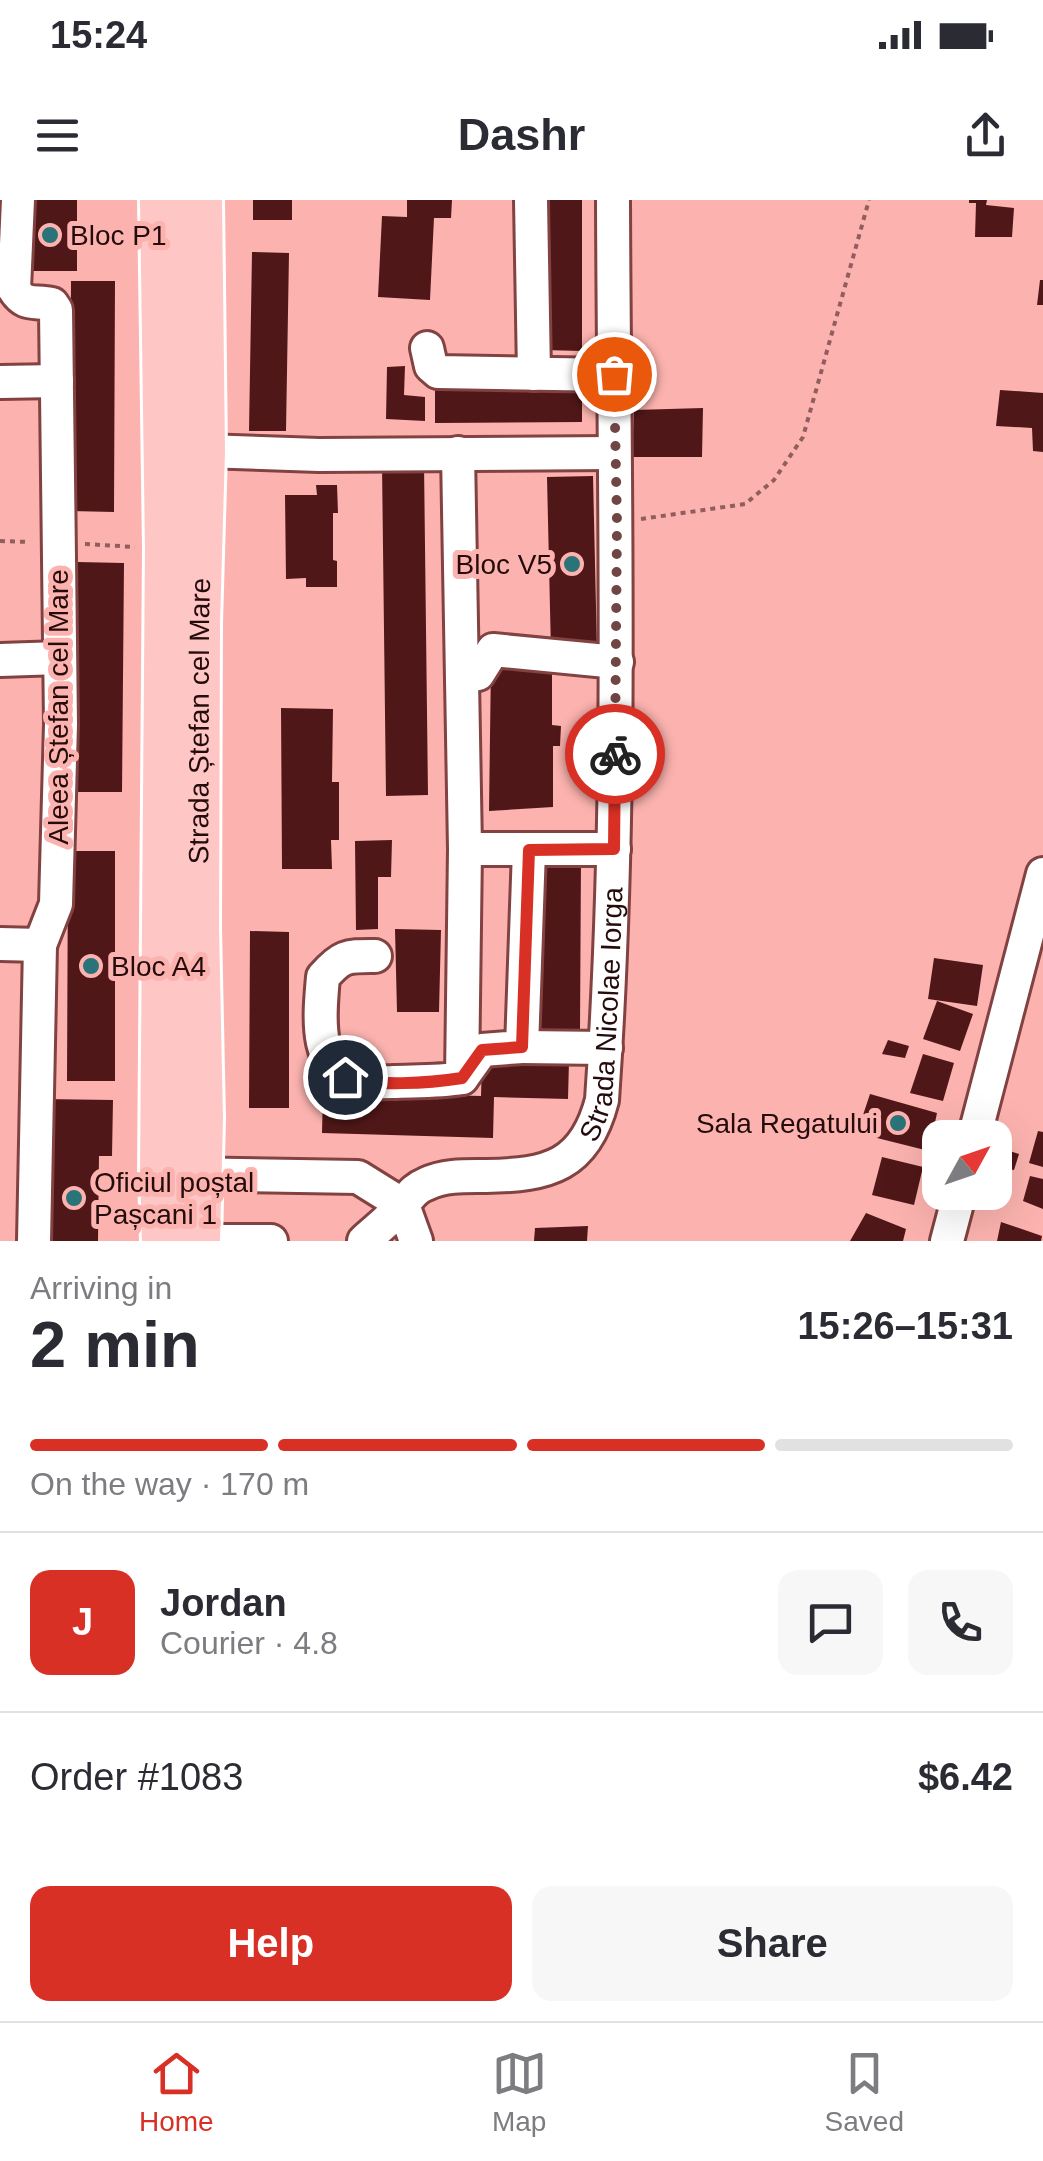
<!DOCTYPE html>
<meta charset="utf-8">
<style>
:root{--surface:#fff;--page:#f7f7f7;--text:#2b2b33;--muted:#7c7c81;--line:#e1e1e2;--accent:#d93025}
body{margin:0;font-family:Helvetica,sans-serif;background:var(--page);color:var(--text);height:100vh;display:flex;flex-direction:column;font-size:38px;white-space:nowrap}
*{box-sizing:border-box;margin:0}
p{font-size:32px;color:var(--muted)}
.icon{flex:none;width:55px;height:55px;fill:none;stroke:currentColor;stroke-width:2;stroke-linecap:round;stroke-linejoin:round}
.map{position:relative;height:1041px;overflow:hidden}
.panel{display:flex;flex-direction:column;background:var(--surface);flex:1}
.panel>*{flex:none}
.needle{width:65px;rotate:50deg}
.buttons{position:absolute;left:922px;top:920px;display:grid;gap:20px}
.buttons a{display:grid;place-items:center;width:90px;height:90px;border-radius:20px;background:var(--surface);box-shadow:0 10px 40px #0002;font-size:50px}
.pin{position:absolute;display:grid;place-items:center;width:85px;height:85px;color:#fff;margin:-42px;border:5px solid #fff;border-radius:50%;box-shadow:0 2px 10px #0007}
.courier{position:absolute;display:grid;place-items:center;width:100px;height:100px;margin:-50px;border:8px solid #d93025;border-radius:50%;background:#fff;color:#222;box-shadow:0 2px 12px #0007}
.summary em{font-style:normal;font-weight:600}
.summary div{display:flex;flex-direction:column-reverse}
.summary{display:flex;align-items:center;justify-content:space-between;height:170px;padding:0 30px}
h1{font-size:65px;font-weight:600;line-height:75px}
.bar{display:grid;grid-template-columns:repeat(4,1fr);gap:15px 10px;align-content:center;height:120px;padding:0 30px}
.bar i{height:12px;border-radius:8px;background:var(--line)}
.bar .selected{background:var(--accent)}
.bar p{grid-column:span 4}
.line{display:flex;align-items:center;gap:25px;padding:0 30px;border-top:2px solid var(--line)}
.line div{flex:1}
.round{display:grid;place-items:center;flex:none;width:105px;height:105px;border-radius:20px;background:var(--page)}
.action{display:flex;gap:20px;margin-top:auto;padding:20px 30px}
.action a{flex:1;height:115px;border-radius:20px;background:var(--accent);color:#fff;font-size:40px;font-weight:600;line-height:115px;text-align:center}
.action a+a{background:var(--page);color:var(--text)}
.status{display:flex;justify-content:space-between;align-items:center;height:70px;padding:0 50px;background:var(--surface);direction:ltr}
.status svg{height:28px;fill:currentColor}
header{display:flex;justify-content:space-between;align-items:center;height:130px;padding:0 30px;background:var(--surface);font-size:45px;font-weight:600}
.menu{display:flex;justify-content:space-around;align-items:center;height:140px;border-top:2px solid var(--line);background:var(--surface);font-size:28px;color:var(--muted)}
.menu a{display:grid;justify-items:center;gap:5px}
.menu .selected{color:var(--accent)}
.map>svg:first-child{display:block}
.building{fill:#501718}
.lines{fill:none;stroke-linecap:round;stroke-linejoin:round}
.minor-casing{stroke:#814241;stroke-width:38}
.major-casing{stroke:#fff;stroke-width:48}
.path{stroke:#905f5d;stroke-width:4;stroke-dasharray:5 5;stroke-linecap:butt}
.minor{stroke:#fff;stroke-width:32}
.major{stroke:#fec7c5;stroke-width:42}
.done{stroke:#704645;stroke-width:10;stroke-dasharray:0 18}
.route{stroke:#d93025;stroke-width:12}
.poi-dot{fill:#2a7479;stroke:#fcb3af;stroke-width:4}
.labels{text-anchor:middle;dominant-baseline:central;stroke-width:10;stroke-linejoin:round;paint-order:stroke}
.poi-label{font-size:28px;fill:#250c0c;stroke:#fcb3af;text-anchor:start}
.street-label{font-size:28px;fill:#250c0c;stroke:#fcb3af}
</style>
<div class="status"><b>15:24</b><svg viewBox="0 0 49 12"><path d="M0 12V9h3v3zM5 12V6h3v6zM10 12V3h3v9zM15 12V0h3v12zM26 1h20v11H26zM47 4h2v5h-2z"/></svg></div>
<header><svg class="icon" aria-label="menu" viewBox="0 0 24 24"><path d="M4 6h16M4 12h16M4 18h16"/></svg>Dashr<svg class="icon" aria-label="share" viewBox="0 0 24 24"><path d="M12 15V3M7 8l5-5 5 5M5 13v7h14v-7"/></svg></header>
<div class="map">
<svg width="1043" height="1041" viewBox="0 0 1043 1041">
<rect width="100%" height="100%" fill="#fcb3af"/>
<path class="building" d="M24,0H77V71H23Z
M253,0H292V20H253Z
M407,0H452L451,18H434L430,100L378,97L382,16L407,17Z
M543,0H582V151L543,150Z
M969,0H987L986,5L1014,8L1012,37H975L976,3H969Z
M252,52L289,53L286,231H249Z
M1040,80H1043V105H1037Z
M71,81H115L114,312L70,311Z
M405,166L404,195L425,197V221L386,219L387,167Z
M435,186H582V222L435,223Z
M1000,190L1043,193V252L1033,251L1032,228L996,226Z
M703,208L702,257H632L634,210Z
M424,263L428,595L386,596L382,264Z
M593,276L597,451L551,452L547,277Z
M316,285H337L338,313H333V360L337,361V387H306V378L286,379L285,295H317Z
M77,362L124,363L122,592H75Z
M552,461V525L561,526L560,546H553V607L489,611L491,462Z
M281,508L333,509L332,582H339V640H331L332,669H282Z
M392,640L391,677H378V729L356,730L355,641Z
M68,651H115V881H67Z
M542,657H581L580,830H540Z
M395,729L441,730L439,812H397Z
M250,731L289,732V908H249Z
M934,758L983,765L977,806L928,799Z
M937,801L973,814L960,851L923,839Z
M888,840L909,846L905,858L882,854Z
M923,854L954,863L943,901L910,893Z
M482,858L569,861L568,899L494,897L493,938L322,933L323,892L481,896Z
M870,894L937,913L929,951L857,933Z
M43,899L113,900L112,956H99L98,1041H48Z
M1038,931L1043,932V967L1029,963Z
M998,947L1019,954L1014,970L995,966Z
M882,957L923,967L914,1005L872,995Z
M1030,976L1043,979V1009L1023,1001Z
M866,1013L906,1029L903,1041H850Z
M1001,1022L1042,1036L1041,1041H997Z
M588,1026L587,1041H534L535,1028Z"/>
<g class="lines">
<defs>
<g id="minor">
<path d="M18,0L14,89C25,107 34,100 52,104L56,110L61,524L56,704L40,745L34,1041"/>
<path d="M531,0L534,174"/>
<path d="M427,148L431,166L438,172L613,175"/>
<path d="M0,182L57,181"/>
<path d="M204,251L319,255L614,253"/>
<path d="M0,460L60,458"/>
<path d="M462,477L478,474L493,450L617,462"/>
<path d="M465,649H614"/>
<path d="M0,744L40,745"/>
<path d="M375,756C347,756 342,755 323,777C320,813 312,874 361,882C370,883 382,882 392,882C415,881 438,882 462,878L465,649L458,253"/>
<path d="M522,847L606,848"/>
<path d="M462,878L482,850L522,847L529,650"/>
<path d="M974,938L1043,674"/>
<path d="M181,974L358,977L403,1005"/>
<path d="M403,1005L416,1041"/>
<path d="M177,1041H271"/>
<path id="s1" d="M364,1041C377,1029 392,1018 403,1004C411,995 414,989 426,984C445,975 466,976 486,976C549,975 585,966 602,900C623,600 614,300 613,0"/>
<path d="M947,1041L960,992"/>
</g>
<g id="major">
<path d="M161,0L166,349L161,974L163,1041"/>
<path id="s2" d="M199,1041L202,918L198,728L199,423L204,251L201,0"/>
</g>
</defs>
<use href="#minor" class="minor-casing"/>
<use href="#major" class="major-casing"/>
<path class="path" d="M641,319L745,304L774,280L803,237L869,0
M0,341L30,342
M85,344L135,347"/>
<use href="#minor" class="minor"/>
<use href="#major" class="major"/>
</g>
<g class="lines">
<path class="done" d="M614,174L617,322L615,554"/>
<path class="route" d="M345,877C375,887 430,883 462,878L482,850L522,847L529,650L614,649L615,554"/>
</g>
<g class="poi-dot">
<circle cx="50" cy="35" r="10"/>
<circle cx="572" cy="364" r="10"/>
<circle cx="91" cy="766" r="10"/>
<circle cx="898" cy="923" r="10"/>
<circle cx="74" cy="998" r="10"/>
</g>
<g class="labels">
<g class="poi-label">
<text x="70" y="35">Bloc P1</text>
<text x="552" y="364" text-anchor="end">Bloc V5</text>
<text x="111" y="766">Bloc A4</text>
<text x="878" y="923" text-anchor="end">Sala Regatului</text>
<text x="94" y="982">Oficiul poștal<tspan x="94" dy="32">Pașcani 1</tspan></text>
</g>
<g class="street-label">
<text transform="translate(58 507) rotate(-90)">Aleea Ștefan cel Mare</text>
<text stroke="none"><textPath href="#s2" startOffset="520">Strada Ștefan cel Mare</textPath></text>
<text stroke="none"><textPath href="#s1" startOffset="385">Strada Nicolae Iorga</textPath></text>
</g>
</g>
</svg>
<div class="buttons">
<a><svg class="needle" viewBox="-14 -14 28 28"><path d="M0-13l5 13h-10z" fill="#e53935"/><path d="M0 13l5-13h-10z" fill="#7c7c81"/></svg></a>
</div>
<div class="pin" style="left:614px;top:174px;background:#ea580c"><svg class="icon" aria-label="bag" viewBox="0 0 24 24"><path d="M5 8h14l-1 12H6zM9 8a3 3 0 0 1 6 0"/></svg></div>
<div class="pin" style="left:345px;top:877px;background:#1f2937"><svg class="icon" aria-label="home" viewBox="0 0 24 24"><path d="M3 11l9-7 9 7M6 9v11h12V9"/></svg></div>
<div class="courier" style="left:615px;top:554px"><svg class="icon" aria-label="bike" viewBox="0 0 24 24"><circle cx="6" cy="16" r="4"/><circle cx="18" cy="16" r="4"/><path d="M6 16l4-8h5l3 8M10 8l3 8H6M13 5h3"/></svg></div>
</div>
<section class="panel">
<div class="summary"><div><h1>2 min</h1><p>Arriving in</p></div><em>15:26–15:31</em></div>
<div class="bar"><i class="selected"></i><i class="selected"></i><i class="selected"></i><i></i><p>On the way · 170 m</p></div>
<div class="line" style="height:180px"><b class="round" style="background:var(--accent);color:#fff">J</b><div><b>Jordan</b><p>Courier · 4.8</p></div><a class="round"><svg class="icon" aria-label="chat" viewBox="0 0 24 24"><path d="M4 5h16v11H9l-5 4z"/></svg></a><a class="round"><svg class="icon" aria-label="phone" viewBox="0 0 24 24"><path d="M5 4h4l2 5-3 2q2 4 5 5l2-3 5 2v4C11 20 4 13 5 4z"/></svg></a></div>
<div class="line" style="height:130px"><div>Order #1083</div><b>$6.42</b></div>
<div class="action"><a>Help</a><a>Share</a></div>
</section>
<nav class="menu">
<a class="selected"><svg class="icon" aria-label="home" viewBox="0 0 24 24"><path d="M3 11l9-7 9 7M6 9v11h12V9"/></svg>Home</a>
<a><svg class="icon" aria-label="map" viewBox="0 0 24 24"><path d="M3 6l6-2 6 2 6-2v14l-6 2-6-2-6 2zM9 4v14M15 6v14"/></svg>Map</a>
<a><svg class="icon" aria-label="saved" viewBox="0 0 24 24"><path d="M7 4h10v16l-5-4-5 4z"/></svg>Saved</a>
</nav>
